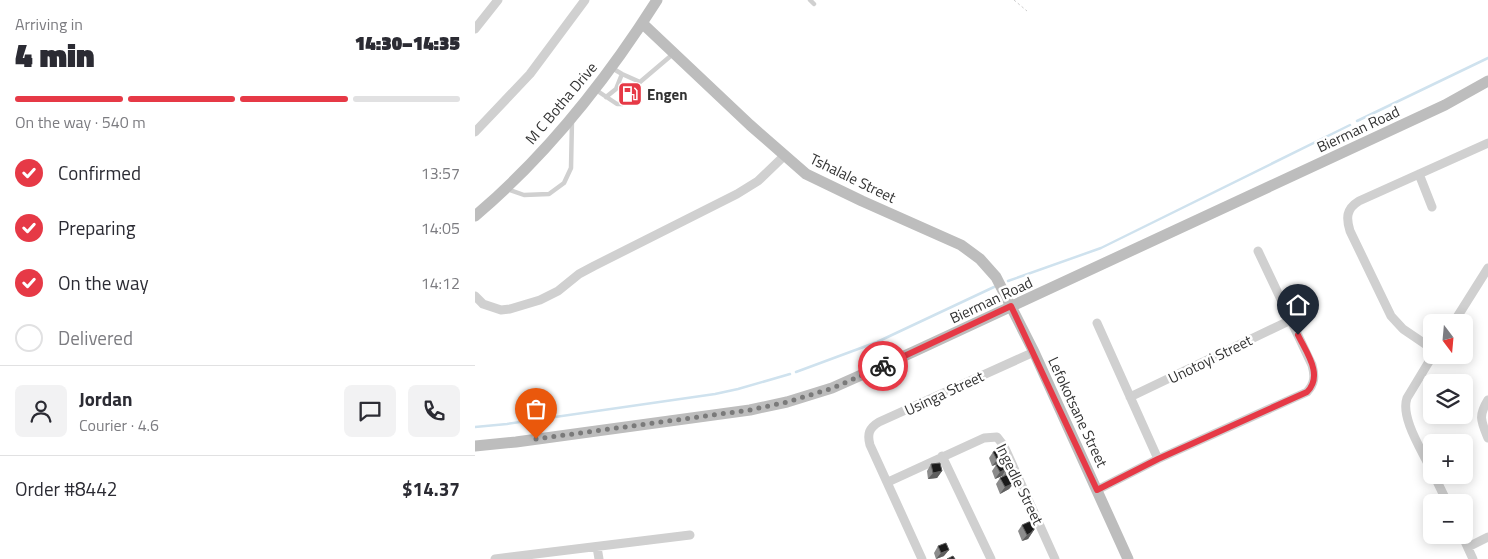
<!DOCTYPE html>
<meta charset="utf-8">
<style>
:root{--surface:#fff;--page:#f2f2f3;--text:#2b2b33;--muted:#7c7c81;--line:#e1e1e2;--accent:#e63946}
body{margin:0;font-family:"Titillium Web",sans-serif;background:var(--page);color:var(--text);height:100vh;display:flex;flex-direction:column;font-size:19px;white-space:nowrap}
*{box-sizing:border-box;margin:0}
p{font-size:16px;color:var(--muted)}
.icon{flex:none;width:28px;height:28px;fill:none;stroke:currentColor;stroke-width:2;stroke-linecap:round;stroke-linejoin:round}
.map{position:relative;flex:1;overflow:hidden}
.sheet{display:flex;flex-direction:column;background:var(--surface);width:475px}
.sheet>*{flex:none}
.needle{width:32px;rotate:164deg}
.tools{position:absolute;left:948px;top:314px;display:grid;gap:10px}
.tools a{display:grid;place-items:center;width:50px;height:50px;border-radius:8px;background:var(--surface);box-shadow:0 2px 12px #0003;font-size:25px}
.pin{position:absolute;display:grid;place-items:center;width:42px;height:42px;color:#fff;margin:-51px -21px;border-radius:50% 50% 50% 0;rotate:-45deg;box-shadow:0 0 5px #0007}
.pin .icon{rotate:45deg}
.courier{position:absolute;display:grid;place-items:center;width:50px;height:50px;margin:-25px;border:4px solid #e63946;border-radius:50%;background:#fff;color:#222;box-shadow:0 1px 6px #0007}
.overview em{font-style:normal;font-weight:800}
.overview div{display:flex;flex-direction:column-reverse}
.overview{display:flex;align-items:center;justify-content:space-between;height:85px;padding:0 15px}
h1{font-size:32px;font-weight:800;line-height:38px}
.bar{display:grid;grid-template-columns:repeat(4,1fr);gap:8px 5px;align-content:center;height:60px;padding:0 15px}
.bar i{height:6px;border-radius:4px;background:var(--line)}
.bar .current{background:var(--accent)}
.bar p{grid-column:span 4}
.line{display:flex;align-items:center;gap:12px;padding:0 15px;border-top:1px solid var(--line)}
.line div{flex:1}
.round{display:grid;place-items:center;flex:none;width:52px;height:52px;border-radius:8px;background:var(--page)}
ol{padding:0 15px;list-style:none}
li{display:flex;align-items:center;gap:15px;height:55px}
li p{margin-inline-start:auto}
li .icon{padding:5px;border-radius:50%;background:var(--accent);color:#fff;stroke-width:4}
li:last-child{color:var(--muted)}
li i{width:28px;height:28px;border:2px solid var(--line);border-radius:50%}
main{display:flex;flex:1;min-height:0}
.map>svg:first-child{display:block}
.lines{fill:none;stroke-linecap:round;stroke-linejoin:round}
.stream{stroke:#cfe2ee;stroke-width:2.5}
.path{stroke:#cdcdcd;stroke-width:1;stroke-dasharray:2.5 2.5;stroke-linecap:butt}
.lane{stroke:#d0d0d0;stroke-width:4.5}
.street{stroke:#d0d0d0;stroke-width:9}
.secondary{stroke:#bdbdbd;stroke-width:11}
.wall{fill:#8c8c8c}
.shaded-wall{fill:#5f5f5f}
.building{fill:#1a1a1a;stroke:#5f5f5f}
.done{stroke:#7a7a7a;stroke-width:5;stroke-dasharray:0 9}
.route{stroke:#e63946;stroke-width:6}
.labels{text-anchor:middle;dominant-baseline:central;stroke-width:5;stroke-linejoin:round;paint-order:stroke}
.poi-label{font-size:15px;font-weight:bold;fill:#333;stroke:#fff;text-anchor:start}
.street-label{font-size:15px;fill:#333;stroke:#fff}
</style>
<main>
<section class="sheet">
<div class="overview"><div><h1>4 min</h1><p>Arriving in</p></div><em>14:30–14:35</em></div>
<div class="bar"><i class="current"></i><i class="current"></i><i class="current"></i><i></i><p>On the way · 540 m</p></div>
<ol>
<li><svg class="icon" aria-label="check" viewBox="0 0 24 24"><path d="M5 12l5 5 9-10"/></svg>Confirmed<p>13:57</p></li>
<li><svg class="icon" aria-label="check" viewBox="0 0 24 24"><path d="M5 12l5 5 9-10"/></svg>Preparing<p>14:05</p></li>
<li><svg class="icon" aria-label="check" viewBox="0 0 24 24"><path d="M5 12l5 5 9-10"/></svg>On the way<p>14:12</p></li>
<li><i></i>Delivered</li>
</ol>
<div class="line" style="height:90px"><a class="round"><svg class="icon" aria-label="person" viewBox="0 0 24 24"><circle cx="12" cy="8" r="4"/><path d="M4 21q1-7 8-7t8 7"/></svg></a><div><b>Jordan</b><p>Courier · 4.6</p></div><a class="round"><svg class="icon" aria-label="chat" viewBox="0 0 24 24"><path d="M4 5h16v11H9l-5 4z"/></svg></a><a class="round"><svg class="icon" aria-label="phone" viewBox="0 0 24 24"><path d="M5 4h4l2 5-3 2q2 4 5 5l2-3 5 2v4C11 20 4 13 5 4z"/></svg></a></div>
<div class="line" style="height:65px"><div>Order #8442</div><b>$14.37</b></div>
</section>
<div class="map">
<svg width="1013" height="559" viewBox="0 0 1013 559">
<rect width="100%" height="100%" fill="#fff"/>
<g class="lines">
<path class="stream" d="M882,121L1013,58
M533,281L626,248L875,125
M321,372L402,342L519,287
M0,427L32,424L240,394L263,389L315,374"/>
<path class="path" d="M539,0L552,11"/>
<path class="lane" d="M335,0L339,4
M137,68L147,74L165,82
M121,90L142,104H147L154,98L165,82L198,54
M131,97L141,89L147,74
M32,189L49,195L74,194L89,183L96,168L97,120"/>
<path class="street" d="M0,29L23,0
M0,132L55,74L110,0
M944,174L957,207
M0,296L8,304L26,310L35,309L65,300L83,291L104,274L119,266L262,194L283,181L309,156
M979,322L1013,268
M622,323L683,459
M956,348L928,329L916,316L875,231C871,218 871,209 884,201L1013,143
M655,397L816,320
M1013,400C1003,416 1006,421 1013,438
M467,456L516,559
M956,470C948,452 925,418 932,398L958,355
M959,475L972,502
M413,482L509,438L522,437L529,446L580,559
M622,490L683,459L832,392C840,383 840,376 837,365L783,251
M987,535L998,559
M122,547L124,559
M993,547L1013,537
M20,559L215,535
M447,559L395,445C392,434 394,428 404,422L559,352"/>
<path class="secondary" d="M167,23L275,125L331,174L387,201L486,245L505,259L521,277L559,352L653,559
M0,216C72,155 132,79 182,0
M0,446L41,442L275,410L312,402L357,388L438,352L970,105L1013,81"/>
</g>
<path class="wall" d="M518,452L529,456L525,463L517,466L514,458Z
M532,460L539,483L534,489L525,494L521,484L525,478L527,477V476L520,479L517,471L521,465Z
M456,464L467,471L462,478L453,479L452,471Z
M547,525L559,530L553,539L547,541L543,531Z
M463,546L469,556L461,559L459,553Z"/>
<path class="shaded-wall" d="M529,456L525,463L517,466L522,460Z
M531,469L527,476L520,479L525,472Z
M538,469L534,475L528,478L532,472Z
M467,471L462,478L453,479L458,473Z
M539,480L536,484L539,483L534,489L525,494L530,487Z
M559,530L553,539L547,541L552,535Z
M474,550L469,556L461,559L466,553Z"/>
<path class="building" d="M526,448L529,456L522,460L518,452Z
M532,460L533,462L535,461L538,469L532,472L531,469L525,472L521,465Z
M465,463L467,471L458,473L456,464Z
M538,472L539,480L538,481L539,483L530,487L525,478Z
M556,521L559,527V530L557,531V532L552,535L547,525Z
M471,543L474,550L466,553L463,546Z
M478,556L480,559H472Z"/>
<g class="lines">
<path class="done" d="M61,439L275,410L312,402L358,388L408,366"/>
<path class="route" d="M408,366L536,306L622,490L683,459L832,392C849,375 831,352 823,335"/>
</g>
<defs>
<symbol id="fuel-square" viewBox="-11 -11 22 22"><rect x="-9" y="-9" width="18" height="18" rx="4" fill="#e63946" stroke="#fff"/><path d="M-5.5-6h7V0h2V4h1.3V-2.5L3-4.5l.8-.8L6-3V5H2.5V1h-1V6h-7ZM-4.2-4.7v3.2H.2V-4.7Z" fill="#fff"/></symbol>
</defs>
<g fill-rule="evenodd">
<use href="#fuel-square" x="141" y="80" width="28" height="28"/>
</g>
<g class="labels">
<g class="poi-label">
<text x="172" y="94">Engen</text>
</g>
<g class="street-label">
<text transform="translate(86 103) rotate(-50)">M C Botha Drive</text>
<text transform="translate(883 129) rotate(-25)">Bierman Road</text>
<text transform="translate(378 178) rotate(26)">Tshalale Street</text>
<text transform="translate(516 300) rotate(-25)">Bierman Road</text>
<text transform="translate(735 359) rotate(-26)">Unotoyi Street</text>
<text transform="translate(469 393) rotate(-25)">Usinga Street</text>
<text transform="translate(603 412) rotate(65)">Lefokotsane Street</text>
<text transform="translate(545 484) rotate(64)">Ingedle Street</text>
</g>
</g>
</svg>
<div class="tools">
<a><svg class="needle" viewBox="-14 -14 28 28"><path d="M0-13l5 13h-10z" fill="#e53935"/><path d="M0 13l5-13h-10z" fill="#7c7c81"/></svg></a>
<a><svg class="icon" aria-label="layers" viewBox="0 0 24 24"><path d="M12 4l9 5-9 5-9-5zM3 14l9 5 9-5"/></svg></a>
<a>+</a>
<a>−</a>
</div>
<div class="pin" style="left:61px;top:439px;background:#ea580c"><svg class="icon" aria-label="bag" viewBox="0 0 24 24"><path d="M5 8h14l-1 12H6zM9 8a3 3 0 0 1 6 0"/></svg></div>
<div class="pin" style="left:823px;top:335px;background:#1f2937"><svg class="icon" aria-label="home" viewBox="0 0 24 24"><path d="M3 11l9-7 9 7M6 9v11h12V9"/></svg></div>
<div class="courier" style="left:408px;top:366px"><svg class="icon" aria-label="bike" viewBox="0 0 24 24"><circle cx="6" cy="16" r="4"/><circle cx="18" cy="16" r="4"/><path d="M6 16l4-8h5l3 8M10 8l3 8H6M13 5h3"/></svg></div>
</div>
</main>
